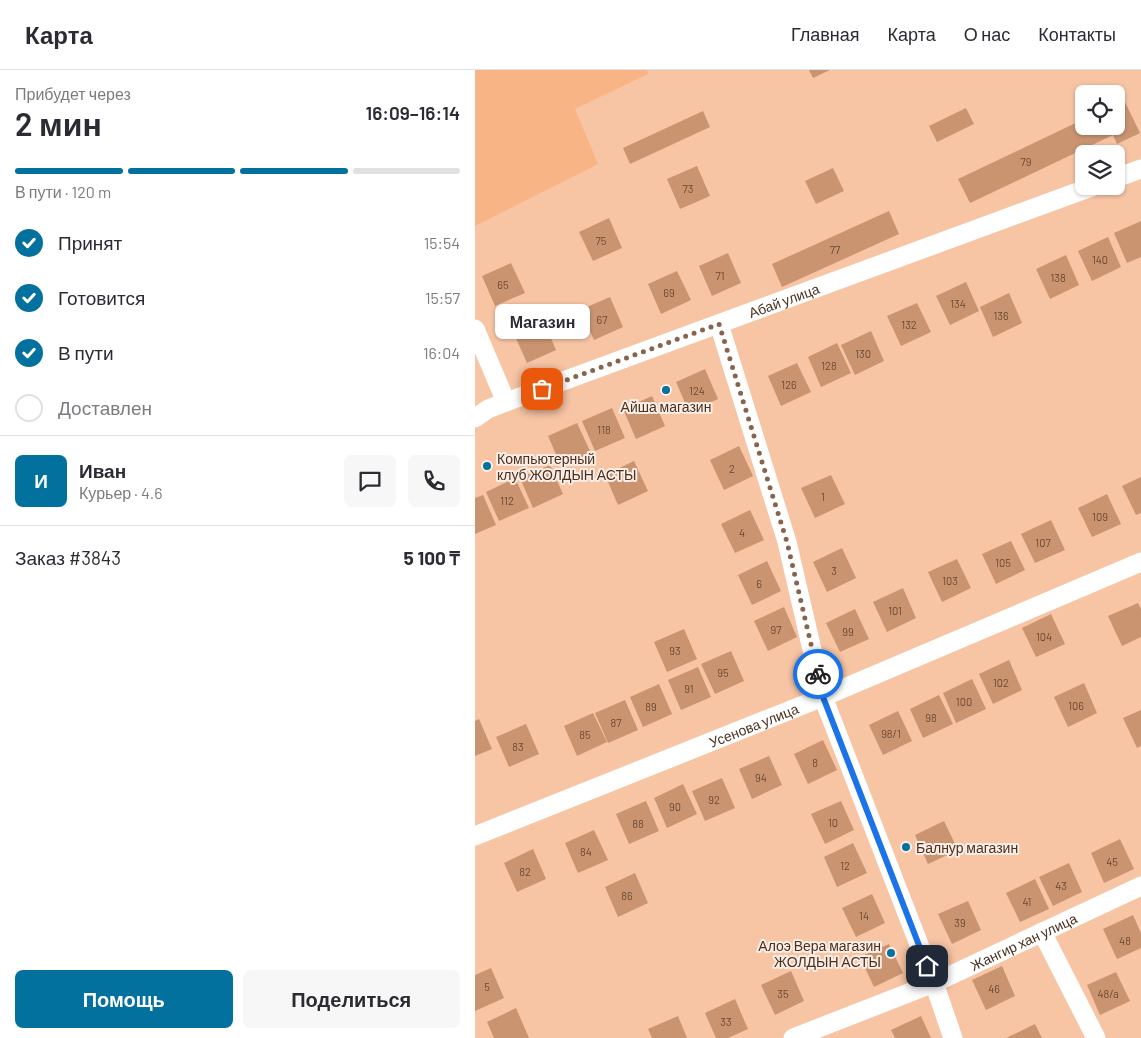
<!DOCTYPE html>
<html lang="ru">
<meta charset="utf-8">
<style>
:root{--surface:#fff;--page:#f7f7f7;--text:#2b2b33;--muted:#7c7c81;--line:#e1e1e2;--accent:#02719d}
body{margin:0;font-family:Barlow,sans-serif;background:var(--page);color:var(--text);height:100vh;display:flex;flex-direction:column;font-size:19px;white-space:nowrap}
*{box-sizing:border-box;margin:0}
p{font-size:16px;color:var(--muted)}
.icon{flex:none;width:28px;height:28px;fill:none;stroke:currentColor;stroke-width:2;stroke-linecap:round;stroke-linejoin:round}
.map{position:relative;flex:1;overflow:hidden}
.side{display:flex;flex-direction:column;background:var(--surface);width:475px}
.side>*{flex:none}
.buttons{position:absolute;left:600px;top:15px;display:grid;gap:10px}
.buttons a{display:grid;place-items:center;width:50px;height:50px;border-radius:8px;background:var(--surface);box-shadow:0 1px 4px #0004;font-size:25px}
.pin{position:absolute;display:grid;place-items:center;width:42px;height:42px;color:#fff;margin:-21px;border-radius:10px;box-shadow:0 2px 8px #0006}
.courier{position:absolute;display:grid;place-items:center;width:50px;height:50px;margin:-25px;border:4px solid #1a73e8;border-radius:50%;background:#fff;color:#222;box-shadow:0 1px 6px #0007}
.bubble{position:absolute;height:35px;border-radius:8px;background:var(--surface);box-shadow:0 1px 4px #0004;font-size:16px;font-weight:600;line-height:35px;text-align:center}
.headline em{font-style:normal;font-weight:600}
.headline div{display:flex;flex-direction:column-reverse}
.headline{display:flex;align-items:center;justify-content:space-between;height:85px;padding:0 15px}
h1{font-size:32px;font-weight:600;line-height:38px}
.bar{display:grid;grid-template-columns:repeat(4,1fr);gap:8px 5px;align-content:center;height:60px;padding:0 15px}
.bar i{height:6px;border-radius:4px;background:var(--line)}
.bar .current{background:var(--accent)}
.bar p{grid-column:span 4}
.line{display:flex;align-items:center;gap:12px;padding:0 15px;border-top:1px solid var(--line)}
.line div{flex:1}
.round{display:grid;place-items:center;flex:none;width:52px;height:52px;border-radius:8px;background:var(--page)}
ol{padding:0 15px;list-style:none}
li{display:flex;align-items:center;gap:15px;height:55px}
li p{margin-inline-start:auto}
li .icon{padding:5px;border-radius:50%;background:var(--accent);color:#fff;stroke-width:4}
li:last-child{color:var(--muted)}
li i{width:28px;height:28px;border:2px solid var(--line);border-radius:50%}
.primary-button{display:flex;gap:10px;margin-top:auto;padding:10px 15px}
.primary-button a{flex:1;height:58px;border-radius:8px;background:var(--accent);color:#fff;font-size:20px;font-weight:600;line-height:58px;text-align:center}
.primary-button a+a{background:var(--page);color:var(--text)}
header{display:flex;align-items:center;gap:30px;box-sizing:border-box;height:70px;padding:0 25px;background:var(--surface);border-bottom:1px solid var(--line)}
header strong{font-size:24px}
nav{display:flex;gap:28px;margin-inline-start:auto;font-size:18px}
main{display:flex;flex:1;min-height:0}
.map>svg:first-child{display:block}
.built{fill:#f9b486}
.building{fill:#ca9471}
.lines{fill:none;stroke-linecap:round;stroke-linejoin:round}
.minor{stroke:#fff;stroke-width:19}
.done{stroke:#87644e;stroke-width:5;stroke-dasharray:0 9}
.route{stroke:#1a73e8;stroke-width:6}
.poi-dot{fill:#02719d;stroke:#fceee6;stroke-width:2}
.labels{text-anchor:middle;dominant-baseline:central;stroke-width:4;stroke-linejoin:round;paint-order:stroke}
.number-label{font-size:11px;fill:#6a4a34}
.street-label{font-size:14px;fill:#4a3120;stroke:#fceee6}
.poi-label{font-size:14px;fill:#4a3120;stroke:#fceee6;text-anchor:start}
</style>
<header>
<strong>Карта</strong>
<nav><a>Главная</a><a>Карта</a><a>О нас</a><a>Контакты</a></nav>
</header>
<main>
<section class="side">
<div class="headline"><div><h1>2 мин</h1><p>Прибудет через</p></div><em>16:09–16:14</em></div>
<div class="bar"><i class="current"></i><i class="current"></i><i class="current"></i><i></i><p>В пути · 120 m</p></div>
<ol>
<li><svg class="icon" aria-label="check" viewBox="0 0 24 24"><path d="M5 12l5 5 9-10"/></svg>Принят<p>15:54</p></li>
<li><svg class="icon" aria-label="check" viewBox="0 0 24 24"><path d="M5 12l5 5 9-10"/></svg>Готовится<p>15:57</p></li>
<li><svg class="icon" aria-label="check" viewBox="0 0 24 24"><path d="M5 12l5 5 9-10"/></svg>В пути<p>16:04</p></li>
<li><i></i>Доставлен</li>
</ol>
<div class="line" style="height:90px"><b class="round" style="background:var(--accent);color:#fff">И</b><div><b>Иван</b><p>Курьер · 4.6</p></div><a class="round"><svg class="icon" aria-label="chat" viewBox="0 0 24 24"><path d="M4 5h16v11H9l-5 4z"/></svg></a><a class="round"><svg class="icon" aria-label="phone" viewBox="0 0 24 24"><path d="M5 4h4l2 5-3 2q2 4 5 5l2-3 5 2v4C11 20 4 13 5 4z"/></svg></a></div>
<div class="line" style="height:65px"><div>Заказ #3843</div><b>5 100 ₸</b></div>
<div class="primary-button"><a>Помощь</a><a>Поделиться</a></div>
</section>
<div class="map">
<svg width="666" height="968" viewBox="0 0 666 968">
<rect width="100%" height="100%" fill="#f7c4a4"/>
<path class="built" d="M0,0H172L173,4L100,39L123,94L0,156Z"/>
<path class="building" d="M334,0H355L338,8Z
M649,30L665,63L642,74L638,65L495,133L483,109L609,49V56H641V33Z
M491,38L499,54L462,72L454,56Z
M228,41L235,57L155,94L148,78Z
M222,96L235,126L205,139L192,109Z
M358,98L369,121L341,134L330,111Z
M414,141L424,164L307,217L297,194Z
M134,148L147,178L118,191L104,162Z
M666,151V187L652,193L639,163Z
M633,167L646,197L617,211L603,181Z
M253,183L266,213L237,226L224,196Z
M591,185L604,215L575,229L561,199Z
M36,193L50,223L20,236L7,206Z
M202,201L216,230L186,244L173,214Z
M491,212L504,241L475,255L461,226Z
M534,223L547,253L518,267L505,237Z
M135,227L148,257L119,270L105,240Z
M442,233L456,262L426,276L412,246Z
M68,250L81,280L52,293L39,264Z
M396,261L409,291L380,305L366,275Z
M362,273L376,303L346,317L333,287Z
M322,293L336,322L306,336L293,306Z
M230,299L243,329L214,342L201,312Z
M177,326L190,356L161,369L148,339Z
M137,338L150,368L120,381L107,351Z
M102,353L116,383L86,396L73,366Z
M264,376L278,406L249,420L235,390Z
M159,391L173,421L143,435L130,405Z
M75,395L88,424L58,438L45,408Z
M356,405L370,434L340,448L326,418Z
M666,407V443L661,445L647,416Z
M40,408L54,438L24,451L11,422Z
M632,424L646,454L617,467L603,438Z
M8,425L21,455L0,464V428Z
M275,440L289,470L260,483L246,454Z
M576,450L590,480L560,493L546,464Z
M536,471L550,500L521,514L507,484Z
M367,478L381,508L352,522L338,492Z
M482,489L496,518L467,532L453,502Z
M292,491L306,521L277,535L263,505Z
M428,518L441,548L412,562L398,532Z
M663,533L666,539V567L647,576L633,546Z
M309,537L322,567L293,581L279,551Z
M380,539L394,569L365,582L351,553Z
M576,544L590,574L561,587L547,558Z
M209,559L222,589L192,602L179,572Z
M256,581L269,611L240,624L226,594Z
M534,590L547,620L518,634L504,604Z
M223,597L236,627L206,640L193,610Z
M497,609L511,639L481,653L468,623Z
M609,613L622,643L593,657L579,627Z
M184,614L197,644L168,657L155,627Z
M464,625L478,654L448,668L435,639Z
M150,630L163,660L133,673L120,643Z
M666,640V676L662,678L648,648Z
M423,641L437,671L408,685L394,655Z
M118,643L132,672L102,686L89,656Z
M4,649L17,679L0,686V651Z
M51,654L64,684L34,697L21,667Z
M348,670L362,700L333,714L319,684Z
M294,686L307,715L277,729L264,699Z
M247,708L260,738L230,751L217,721Z
M208,714L222,744L192,758L179,728Z
M171,731L184,761L154,774L141,744Z
M366,731L379,760L350,774L336,744Z
M469,751L483,780L453,794L440,765Z
M119,760L133,790L103,803L90,773Z
M645,769L659,799L629,813L616,783Z
M378,773L392,803L362,817L349,787Z
M58,779L71,809L42,822L29,793Z
M594,793L607,822L578,836L564,807Z
M160,803L173,833L143,847L130,817Z
M560,809L574,839L545,852L531,823Z
M397,824L410,853L381,867L367,838Z
M493,831L506,860L477,874L463,844Z
M658,845L666,863V878L642,889L628,859Z
M414,874L428,903L399,917L385,887Z
M527,896L540,926L511,940L497,910Z
M16,898L29,928L0,941V905Z
M316,901L329,931L300,945L286,915Z
M641,902L655,931L625,945L612,915Z
M260,929L273,959L253,968H241L230,943Z
M41,938L54,968H19L12,952Z
M203,946L212,968H177L173,959Z
M446,946L456,968H420L416,960Z
M560,954L567,968H531Z"/>
<g class="lines">
<g class="minor">
<path d="M641,108L666,99"/>
<path d="M244,254L312,472L348,627L459,913L478,968"/>
<path d="M0,259L31,332"/>
<path id="s1" d="M0,348L13,339L31,332L619,116"/>
<path id="s2" d="M0,766L348,627L666,492"/>
<path d="M567,862L621,968"/>
<path id="s3" d="M318,968L459,913L666,816"/>
</g>
</g>
<g class="lines">
<path class="done" d="M67,319L244,254L312,472L343,604"/>
<path class="route" d="M343,604L348,627L452,896"/>
</g>
<g class="poi-dot">
<circle cx="191" cy="320" r="5"/>
<circle cx="12" cy="396" r="5"/>
<circle cx="431" cy="777" r="5"/>
<circle cx="416" cy="883" r="5"/>
</g>
<g class="labels">
<g class="number-label">
<text x="551" y="91">79</text>
<text x="213" y="118">73</text>
<text x="126" y="170">75</text>
<text x="360" y="179">77</text>
<text x="625" y="189">140</text>
<text x="245" y="205">71</text>
<text x="583" y="207">138</text>
<text x="28" y="214">65</text>
<text x="194" y="222">69</text>
<text x="483" y="233">134</text>
<text x="526" y="245">136</text>
<text x="127" y="249">67</text>
<text x="434" y="254">132</text>
<text x="388" y="283">130</text>
<text x="354" y="295">128</text>
<text x="314" y="314">126</text>
<text x="222" y="320">124</text>
<text x="129" y="359">118</text>
<text x="257" y="398">2</text>
<text x="348" y="426">1</text>
<text x="32" y="430">112</text>
<text x="625" y="446">109</text>
<text x="267" y="462">4</text>
<text x="568" y="472">107</text>
<text x="528" y="492">105</text>
<text x="359" y="500">3</text>
<text x="475" y="510">103</text>
<text x="284" y="513">6</text>
<text x="420" y="540">101</text>
<text x="301" y="559">97</text>
<text x="373" y="561">99</text>
<text x="569" y="566">104</text>
<text x="200" y="580">93</text>
<text x="248" y="602">95</text>
<text x="526" y="612">102</text>
<text x="214" y="618">91</text>
<text x="489" y="631">100</text>
<text x="601" y="635">106</text>
<text x="176" y="636">89</text>
<text x="456" y="647">98</text>
<text x="141" y="652">87</text>
<text x="416" y="663">98/1</text>
<text x="110" y="664">85</text>
<text x="43" y="676">83</text>
<text x="340" y="692">8</text>
<text x="286" y="707">94</text>
<text x="239" y="729">92</text>
<text x="200" y="736">90</text>
<text x="358" y="752">10</text>
<text x="163" y="753">88</text>
<text x="111" y="781">84</text>
<text x="637" y="791">45</text>
<text x="370" y="795">12</text>
<text x="50" y="801">82</text>
<text x="586" y="815">43</text>
<text x="152" y="825">86</text>
<text x="552" y="831">41</text>
<text x="389" y="845">14</text>
<text x="485" y="852">39</text>
<text x="650" y="870">48</text>
<text x="12" y="916">5</text>
<text x="519" y="918">46</text>
<text x="308" y="923">35</text>
<text x="633" y="923">48/a</text>
<text x="251" y="951">33</text>
</g>
<g class="street-label">
<text stroke="none"><textPath href="#s1" startOffset="331">Абай улица</textPath></text>
<text stroke="none"><textPath href="#s2" startOffset="300">Усенова улица</textPath></text>
<text stroke="none"><textPath href="#s3" startOffset="250">Жангир хан улица</textPath></text>
</g>
<g class="poi-label">
<text x="191" y="336" text-anchor="middle">Айша магазин</text>
<text x="22" y="388">Компьютерный<tspan x="22" dy="16">клуб ЖОЛДЫН АСТЫ</tspan></text>
<text x="441" y="777">Балнур магазин</text>
<text x="406" y="875" text-anchor="end">Алоэ Вера магазин<tspan x="406" dy="16">ЖОЛДЫН АСТЫ</tspan></text>
</g>
</g>
</svg>
<div class="buttons">
<a><svg class="icon" aria-label="locate" viewBox="0 0 24 24"><circle cx="12" cy="12" r="6"/><path d="M12 2v4M12 18v4M2 12h4M18 12h4"/></svg></a>
<a><svg class="icon" aria-label="layers" viewBox="0 0 24 24"><path d="M12 4l9 5-9 5-9-5zM3 14l9 5 9-5"/></svg></a>
</div>
<div class="pin" style="left:67px;top:319px;background:#ea580c"><svg class="icon" aria-label="bag" viewBox="0 0 24 24"><path d="M5 8h14l-1 12H6zM9 8a3 3 0 0 1 6 0"/></svg></div>
<div class="pin" style="left:452px;top:896px;background:#1f2937"><svg class="icon" aria-label="home" viewBox="0 0 24 24"><path d="M3 11l9-7 9 7M6 9v11h12V9"/></svg></div>
<div class="courier" style="left:343px;top:604px"><svg class="icon" aria-label="bike" viewBox="0 0 24 24"><circle cx="6" cy="16" r="4"/><circle cx="18" cy="16" r="4"/><path d="M6 16l4-8h5l3 8M10 8l3 8H6M13 5h3"/></svg></div>
<div class="bubble" style="left:20px;top:234px;width:95px">Магазин</div>
</div>
</main>
